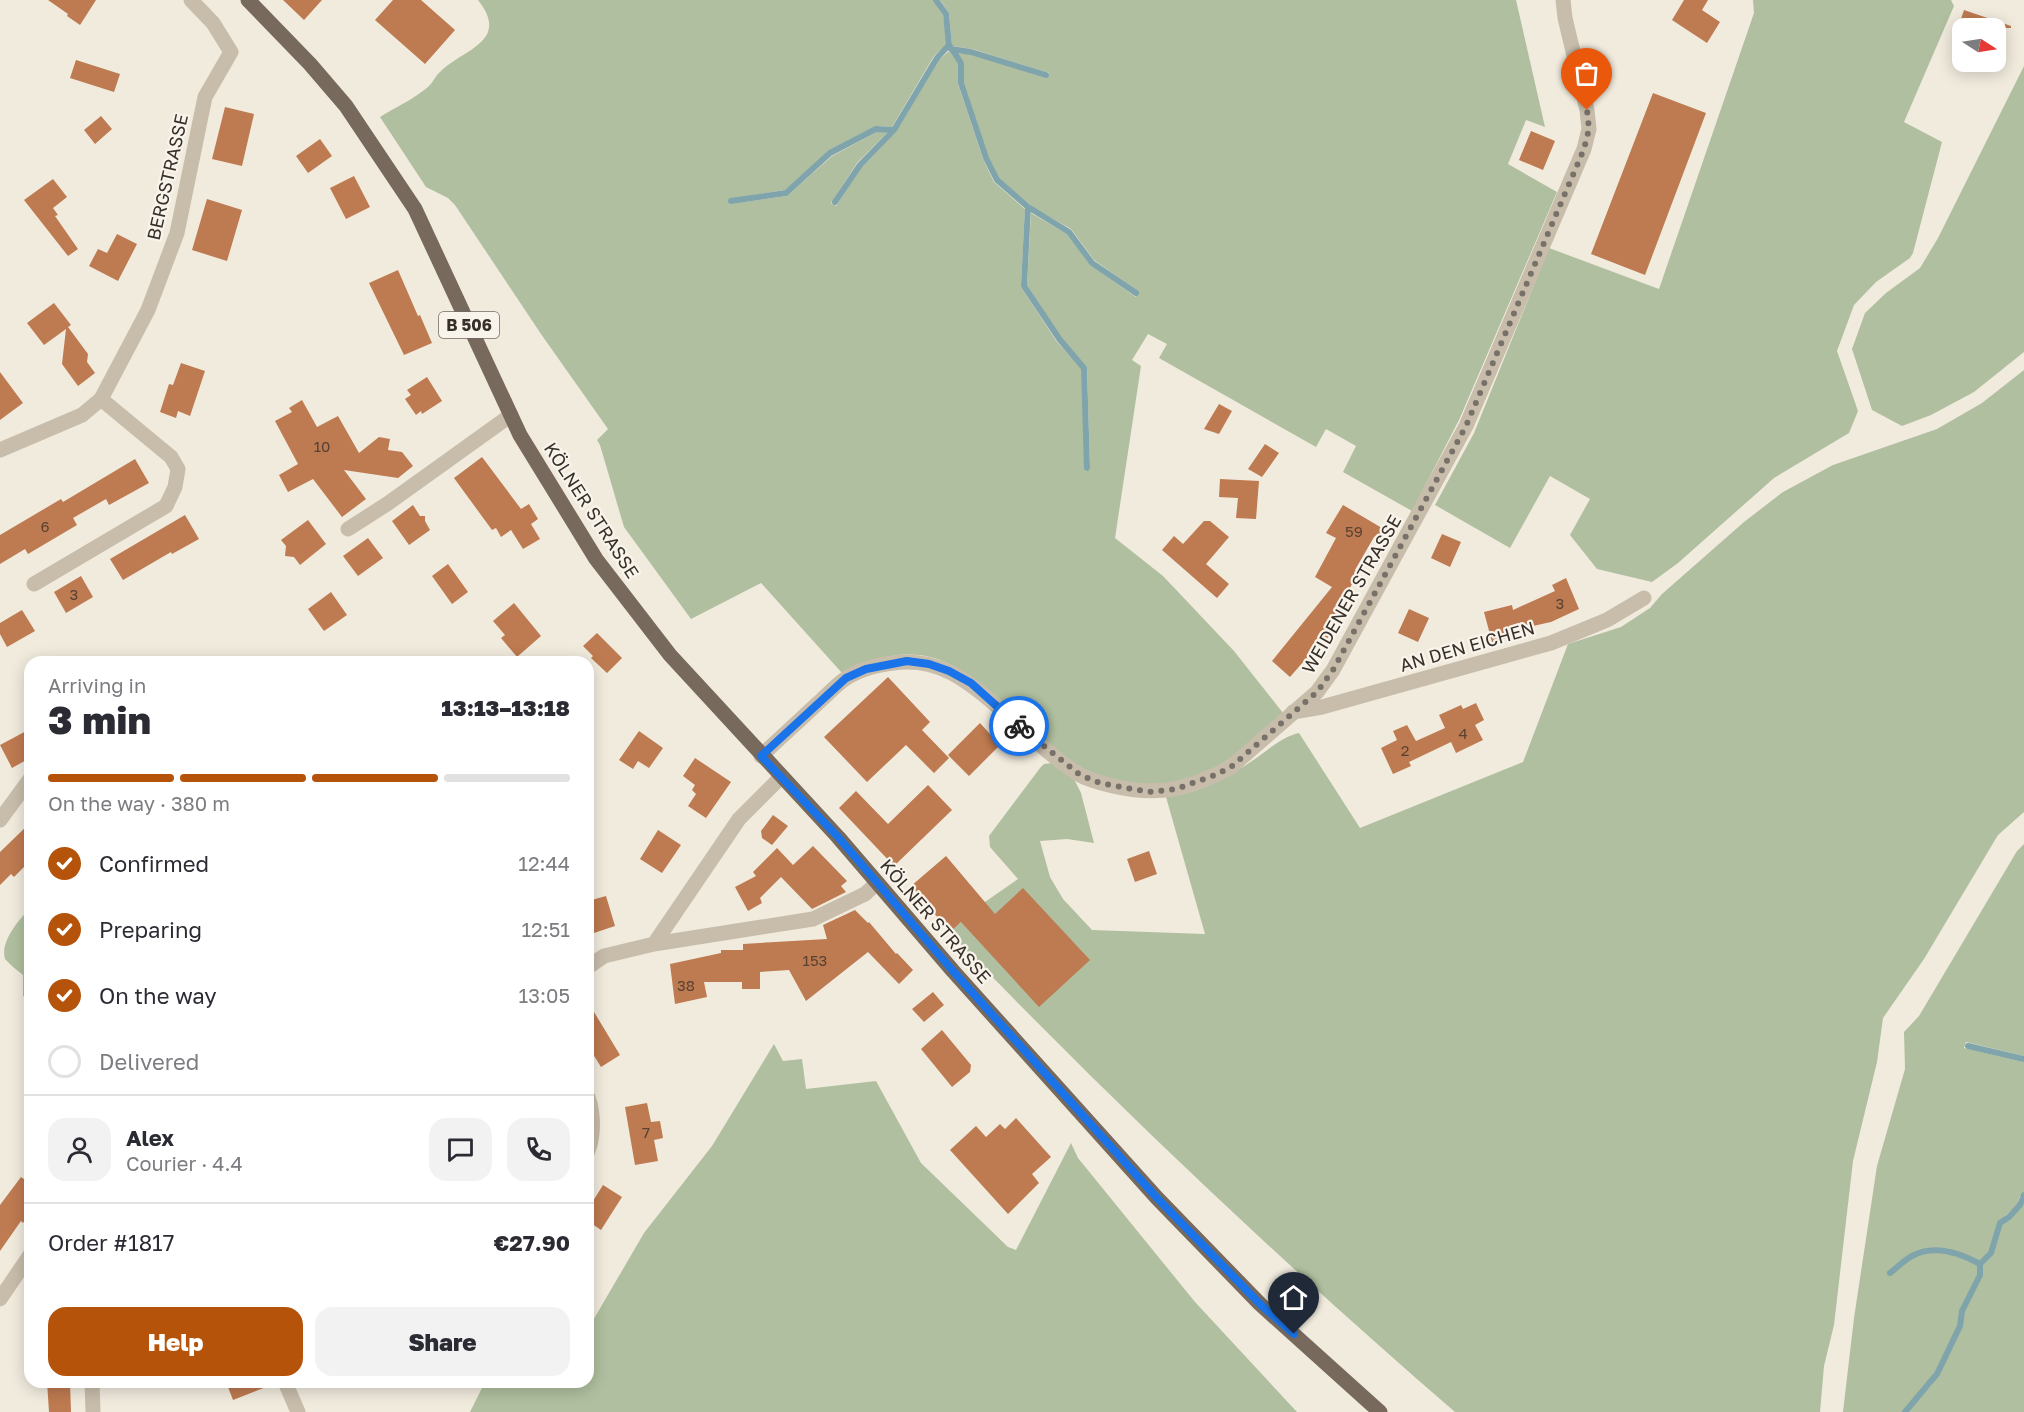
<!DOCTYPE html>
<meta charset="utf-8">
<style>
:root{--surface:#fff;--page:#f2f2f3;--text:#2b2b33;--muted:#7c7c81;--line:#e1e1e2;--accent:#b45309}
body{margin:0;font-family:"Golos Text",sans-serif;background:var(--page);color:var(--text);height:100vh;display:flex;flex-direction:column;font-size:22px;white-space:nowrap}
*{box-sizing:border-box;margin:0}
p{font-size:20px;color:var(--muted)}
.icon{flex:none;width:33px;height:33px;fill:none;stroke:currentColor;stroke-width:2;stroke-linecap:round;stroke-linejoin:round}
.map{position:relative;flex:1;overflow:hidden}
.sheet{position:absolute;left:24px;top:656px;width:570px;height:732px;display:flex;flex-direction:column;background:var(--surface);border-radius:18px;box-shadow:0 3px 15px #0003}
.sheet>*{flex:none}
.needle{width:39px;rotate:102deg}
.tools{position:absolute;left:1952px;top:18px;display:grid;gap:12px}
.tools a{display:grid;place-items:center;width:54px;height:54px;border-radius:12px;background:var(--surface);box-shadow:0 3px 15px #0003;font-size:30px}
.pin{position:absolute;display:grid;place-items:center;width:51px;height:51px;color:#fff;margin:-62px -26px;border-radius:50% 50% 50% 0;rotate:-45deg;box-shadow:0 0 6px #0007}
.pin .icon{rotate:45deg}
.courier{position:absolute;display:grid;place-items:center;width:60px;height:60px;margin:-30px;border:4px solid #1a73e8;border-radius:50%;background:#fff;color:#222;box-shadow:0 2px 8px #0007}
.headline em{font-style:normal;font-weight:800}
.headline div{display:flex;flex-direction:column-reverse}
.headline{display:flex;align-items:center;justify-content:space-between;height:102px;padding:0 24px}
h1{font-size:39px;font-weight:800;line-height:45px}
.bar{display:grid;grid-template-columns:repeat(4,1fr);gap:9px 6px;align-content:center;height:72px;padding:0 24px}
.bar i{height:8px;border-radius:4px;background:var(--line)}
.bar .selected{background:var(--accent)}
.bar p{grid-column:span 4}
.line{display:flex;align-items:center;gap:15px;padding:0 24px;border-top:2px solid var(--line)}
.line div{flex:1}
.round{display:grid;place-items:center;flex:none;width:63px;height:63px;border-radius:18px;background:var(--page)}
ol{padding:0 24px;list-style:none}
li{display:flex;align-items:center;gap:18px;height:66px}
li p{margin-inline-start:auto}
li .icon{padding:6px;border-radius:50%;background:var(--accent);color:#fff;stroke-width:4}
li:last-child{color:var(--muted)}
li i{width:33px;height:33px;border:3px solid var(--line);border-radius:50%}
.button{display:flex;gap:12px;margin-top:auto;padding:12px 24px}
.button a{flex:1;height:69px;border-radius:18px;background:var(--accent);color:#fff;font-size:24px;font-weight:800;line-height:69px;text-align:center}
.button a+a{background:var(--page);color:var(--text)}
.map>svg:first-child{display:block}
.green{fill:#b0bf9f}
.lines{fill:none;stroke-linecap:round;stroke-linejoin:round}
.stream{stroke:#7fa4ac;stroke-width:6}
.building{fill:#be7a50}
.street{stroke:#c8bdab;stroke-width:15}
.primary{stroke:#77695c;stroke-width:15}
.done{stroke:#787169;stroke-width:6;stroke-dasharray:0 10.8}
.route{stroke:#1a73e8;stroke-width:8}
.labels{text-anchor:middle;dominant-baseline:central;stroke-width:4.5;stroke-linejoin:round;paint-order:stroke}
.number-label{font-size:15px;fill:#594234}
.shield{fill:#f9f4eb;stroke:#716b64;stroke-width:1.5}
.shield-label{font-size:16px;font-weight:bold;fill:#37302a}
.street-label{font-size:18px;fill:#37302a;stroke:#f9f4eb}
</style>
<div class="map">
<svg width="2024" height="1412" viewBox="0 0 2024 1412">
<rect width="100%" height="100%" fill="#f1ebde"/>
<path class="green" d="M478,0H933L943,15L947,44L934,56L892,127L876,126L829,151L785,190L729,199V204L787,196L832,156L877,132H888L857,163L831,203L836,206L862,167L896,132L939,60L949,51L958,63V84L983,159L994,182L1025,209L1021,287L1057,342L1082,369L1085,471L1090,470L1087,367L1062,339L1027,285L1031,213L1067,234L1090,265L1136,297L1139,292L1094,260L1071,229L1034,208L999,179L988,157L964,83V62L957,53L971,54L1047,78L1049,73L972,49L952,46L949,13L940,0H1516L1545,127L1526,120L1508,164L1557,192L1459,420L1412,511L1343,472L1356,446L1326,429L1316,447L1159,358L1167,344L1148,334L1132,360L1141,366L1115,538L1163,576L1234,651L1283,713C1264,729 1245,750 1223,763C1204,774 1173,786 1150,786C1143,785 1135,783 1128,782C1112,779 1098,776 1084,769C1051,751 1024,721 996,697C976,680 956,663 930,657C899,650 870,659 842,673L761,583L691,619L624,527L600,445L597,440L608,429L541,334L455,205L448,198L426,187L380,117C396,107 414,99 428,87C433,83 435,76 440,72C463,49 511,42 478,0Z
M1753,0H1951L1954,6L1904,122L1942,142L1913,253L1910,258L1876,282L1854,305L1837,351L1858,411L1849,433L1774,478L1678,563L1652,582L1597,569L1570,535L1590,499L1550,476L1510,548L1435,505L1474,433L1549,248L1659,289L1754,13Z
M2024,66V352L1974,392L1931,415L1902,426L1872,410L1852,349L1865,313L1886,293L1920,268L1938,238Z
M2024,370V812L1998,835L1924,959L1883,1018L1877,1062L1853,1161L1834,1325L1824,1366L1820,1412H1455C1279,1260 1110,1100 949,932L985,902L1018,879L990,847L989,836L1040,768L1044,764L1052,763L1075,781L1081,793L1094,843L1067,839L1040,841L1050,877L1063,899L1092,930L1205,934L1166,797C1199,794 1228,777 1255,759C1269,749 1282,737 1299,733L1360,828L1523,762L1568,644L1621,627L1650,608L1662,594L1744,522L1783,492L1833,465L1937,429L1982,403Z
M2024,844V1056L1966,1042L1964,1048L2024,1062V1192L2019,1198L2018,1204L1999,1222L1990,1252L1978,1263L1979,1275L1961,1310L1959,1325L1936,1374L1902,1412H1843L1854,1318L1877,1166L1905,1069L1904,1032L1919,1016L2017,851Z
M30,908V1001L23,996V975C17,970 10,965 5,959C0,941 19,920 30,908Z
M774,1044L783,1061L802,1059L806,1089L876,1081L921,1163L1008,1247L1016,1250L1071,1143L1078,1158L1195,1302L1297,1412H470L485,1382H588V1329L644,1233L712,1146Z
M2024,1199V1412H1907L1931,1386L1939,1375L1962,1327L1964,1312L1981,1276L1982,1266L1993,1253L2001,1224C2012,1217 2019,1210 2024,1199Z"/>
<g class="lines">
<path class="stream" d="M936,0L946,14L949,45L961,63V83L986,158L997,180L1028,207L1024,286L1060,340L1084,368L1087,468
M951,49L971,52L1046,75
M731,201L786,193L830,153L876,129L894,130L937,58L949,45
M835,202L860,165L894,130
M1028,207L1069,232L1092,263L1136,293
M1968,1046L2024,1059
M1890,1273C1897,1268 1904,1260 1912,1256C1934,1244 1960,1253 1980,1264
M1905,1412L1937,1374L1960,1326L1962,1311L1980,1275V1264L1991,1253L2000,1223L2009,1217L2020,1205L2024,1195"/>
</g>
<path class="building" d="M48,0H96L80,25L67,16L68,14Z
M283,0H322L304,20Z
M393,0H421L455,30L425,64L375,20Z
M1684,0H1708L1702,10L1720,22L1707,43L1672,20Z
M1964,10L2011,26V28H1958Z
M76,60L120,74L114,92L70,78Z
M1653,93L1706,113L1645,275L1591,254Z
M225,107L254,114L242,166L212,159Z
M101,116L112,129L95,144L84,130Z
M1531,131L1555,141L1543,170L1519,160Z
M320,139L332,156L308,173L296,156Z
M354,176L370,207L346,219L330,188Z
M53,179L67,197L53,208L58,215L55,216L78,249L68,256L24,200Z
M207,199L242,210L227,261L192,250Z
M117,234L137,244L118,281L89,266L98,249L107,253Z
M398,270L418,316L420,315L432,343L404,355L369,283Z
M54,303L71,325L68,327L88,354L87,362L95,373L78,386L62,364L66,329L44,345L27,323Z
M181,363L205,371L190,416L178,411L176,418L160,412L169,384L173,385Z
M0,372L23,403L0,420Z
M427,377L442,401L422,414L421,411L416,415L405,399L411,395L407,390Z
M302,400L317,427L338,416L359,453L379,437L390,439L388,450L402,452L413,466L398,478L344,470L366,499L342,517L313,479L288,492L279,475L298,464L275,421L292,412L289,408Z
M1219,404L1232,411L1219,434L1204,429Z
M1265,444L1279,453L1262,477L1248,469Z
M482,457L521,509L529,504L538,519L531,524L540,539L523,549L511,530L501,537L496,528L492,530L454,478Z
M135,459L149,483L109,505L106,499L73,518L77,525L28,554L25,549L0,564V535L61,499L63,502Z
M1220,479L1259,481L1256,519L1236,518L1238,498L1219,497Z
M413,505L420,516H425V521L430,530L409,545L392,521Z
M1343,505L1387,531L1374,537L1355,570L1359,572L1335,614L1342,620L1326,640L1324,638L1290,677L1272,661L1332,587L1315,577L1336,538L1326,533Z
M185,515L199,539L172,554L171,552L123,580L110,559Z
M308,520L326,544L300,565L294,557L285,556L286,546L281,540Z
M1204,521H1210L1229,537L1206,564L1229,584L1217,598L1162,550L1174,536L1183,544Z
M1442,534L1461,542L1450,567L1431,558Z
M368,538L383,558L358,576L343,556Z
M448,564L468,592L452,604L432,576Z
M81,576L93,597L66,613L54,592Z
M1566,578L1579,609L1551,622L1519,629L1520,635L1492,642L1484,612L1512,605L1513,610L1555,591L1552,585Z
M331,592L347,615L324,631L308,609Z
M514,603L541,636L517,657L501,638L505,635L493,621Z
M1409,609L1429,618L1418,642L1398,633Z
M22,610L35,631L7,647L0,634V623Z
M597,633L622,658L607,673L591,658L593,656L583,646Z
M888,677L930,722L922,730L949,758L934,773L906,745L867,782L824,737Z
M1476,703L1484,720L1475,725L1483,740L1456,753L1451,742L1409,762L1411,766L1393,774L1381,748L1397,740L1393,731L1407,725L1416,741L1445,728L1439,715L1461,705L1463,709Z
M980,723L1000,745L969,776L948,755Z
M30,729V758L12,768L0,745Z
M639,731L663,748L649,768L638,761L633,769L619,760Z
M695,758L731,782L706,818L688,806L696,794L692,790L695,785L683,776Z
M928,785L952,810L894,866L839,808L856,791L888,824Z
M773,815L788,826L772,845L762,838L761,831Z
M30,823V861L14,877L11,874L0,885V852Z
M658,830L681,845L662,873L640,859Z
M813,846L847,881L841,886L846,892L812,909L781,877L760,898L762,903L748,911L735,887L756,876L753,872L777,848L793,865Z
M1149,851L1157,874L1135,882L1127,859Z
M946,856L995,914L1023,888L1090,960L1039,1007L961,922L950,932L911,886Z
M606,896L615,926L591,934L588,925V901Z
M855,910L868,923L869,922L896,954L897,953L913,970L899,984L868,952L806,1001L789,970L760,972V989H742V982H704L707,997L675,1004L670,964L721,953V950H743V944L827,939L823,925Z
M933,992L944,1005L924,1022L912,1009Z
M588,1002L620,1055L601,1067L588,1046Z
M942,1030L971,1065L970,1072L952,1087L921,1049Z
M647,1103L651,1122L660,1121L663,1138L654,1140L658,1161L635,1165L625,1107Z
M1016,1118L1051,1157L1032,1174L1039,1183L1008,1214L950,1150L976,1126L986,1137L1000,1124L1005,1129Z
M21,1177L30,1183V1213L23,1223L21,1221L0,1251V1205Z
M603,1185L622,1197L601,1230L588,1221V1209Z
M47,1382H70L71,1412H49Z
M226,1382H275L276,1383L233,1400Z"/>
<g class="lines">
<path class="street" d="M0,450L82,415L101,399L148,310L177,233L205,97L231,52L213,23L191,0
M348,529L387,504L511,415
M34,584L166,506L175,487L178,469L171,457L101,399
M1293,712L1322,707L1551,643L1607,620L1644,598
M761,756C780,738 799,721 818,703C827,695 836,685 845,679C858,670 877,665 893,663C937,657 966,679 998,707C1024,730 1049,755 1078,774C1088,780 1101,783 1113,786C1159,797 1189,789 1231,767L1317,692L1333,670L1466,426L1584,149L1589,129L1587,110L1565,18L1563,0
M0,820L30,779
M654,944L739,819L781,777
M588,967L604,956L654,944L813,919L865,894L877,883
M588,1097C594,1114 594,1135 588,1151
M0,1299L30,1255
M92,1382L93,1412
M285,1382L298,1412"/>
<path class="primary" d="M248,0L310,64L346,106L415,209L520,435L596,559L670,655L838,837L953,971L1157,1198L1260,1304L1380,1412"/>
</g>
<g class="lines">
<path class="done" d="M1019,726L1080,775L1100,783L1149,792L1176,789L1215,775L1231,767L1317,692L1333,670L1466,426L1584,149L1589,129L1587,110"/>
<path class="route" d="M1019,726L971,683L949,671L929,664L907,661L866,669L846,678L761,756L838,837L953,971L1157,1198L1260,1304L1294,1334"/>
</g>
<g class="labels">
<g class="number-label">
<text x="322" y="446">10</text>
<text x="45" y="526">6</text>
<text x="1354" y="531">59</text>
<text x="74" y="594">3</text>
<text x="1560" y="603">3</text>
<text x="1463" y="733">4</text>
<text x="1405" y="750">2</text>
<text x="815" y="960">153</text>
<text x="686" y="985">38</text>
<text x="646" y="1132">7</text>
</g>
<rect class="shield" x="439" y="312" width="60" height="26" rx="4.5"/>
<g class="shield-label">
<text x="469" y="325">B 506</text>
</g>
<g class="street-label">
<text transform="translate(167 177) rotate(-77)">BERGSTRASSE</text>
<text transform="translate(592 510) rotate(57)">KÖLNER STRASSE</text>
<text transform="translate(1351 594) rotate(-60)">WEIDENER STRASSE</text>
<text transform="translate(1467 646) rotate(-16)">AN DEN EICHEN</text>
<text transform="translate(936 921) rotate(49)">KÖLNER STRASSE</text>
</g>
</g>
</svg>
<div class="tools">
<a><svg class="needle" viewBox="-14 -14 28 28"><path d="M0-13l5 13h-10z" fill="#e53935"/><path d="M0 13l5-13h-10z" fill="#7c7c81"/></svg></a>
</div>
<div class="pin" style="left:1587px;top:110px;background:#ea580c"><svg class="icon" aria-label="bag" viewBox="0 0 24 24"><path d="M5 8h14l-1 12H6zM9 8a3 3 0 0 1 6 0"/></svg></div>
<div class="pin" style="left:1294px;top:1334px;background:#1f2937"><svg class="icon" aria-label="home" viewBox="0 0 24 24"><path d="M3 11l9-7 9 7M6 9v11h12V9"/></svg></div>
<div class="courier" style="left:1019px;top:726px"><svg class="icon" aria-label="bike" viewBox="0 0 24 24"><circle cx="6" cy="16" r="4"/><circle cx="18" cy="16" r="4"/><path d="M6 16l4-8h5l3 8M10 8l3 8H6M13 5h3"/></svg></div>
<section class="sheet">
<div class="headline"><div><h1>3 min</h1><p>Arriving in</p></div><em>13:13–13:18</em></div>
<div class="bar"><i class="selected"></i><i class="selected"></i><i class="selected"></i><i></i><p>On the way · 380 m</p></div>
<ol>
<li><svg class="icon" aria-label="check" viewBox="0 0 24 24"><path d="M5 12l5 5 9-10"/></svg>Confirmed<p>12:44</p></li>
<li><svg class="icon" aria-label="check" viewBox="0 0 24 24"><path d="M5 12l5 5 9-10"/></svg>Preparing<p>12:51</p></li>
<li><svg class="icon" aria-label="check" viewBox="0 0 24 24"><path d="M5 12l5 5 9-10"/></svg>On the way<p>13:05</p></li>
<li><i></i>Delivered</li>
</ol>
<div class="line" style="height:108px"><a class="round"><svg class="icon" aria-label="person" viewBox="0 0 24 24"><circle cx="12" cy="8" r="4"/><path d="M4 21q1-7 8-7t8 7"/></svg></a><div><b>Alex</b><p>Courier · 4.4</p></div><a class="round"><svg class="icon" aria-label="chat" viewBox="0 0 24 24"><path d="M4 5h16v11H9l-5 4z"/></svg></a><a class="round"><svg class="icon" aria-label="phone" viewBox="0 0 24 24"><path d="M5 4h4l2 5-3 2q2 4 5 5l2-3 5 2v4C11 20 4 13 5 4z"/></svg></a></div>
<div class="line" style="height:78px"><div>Order #1817</div><b>€27.90</b></div>
<div class="button"><a>Help</a><a>Share</a></div>
</section>
</div>
